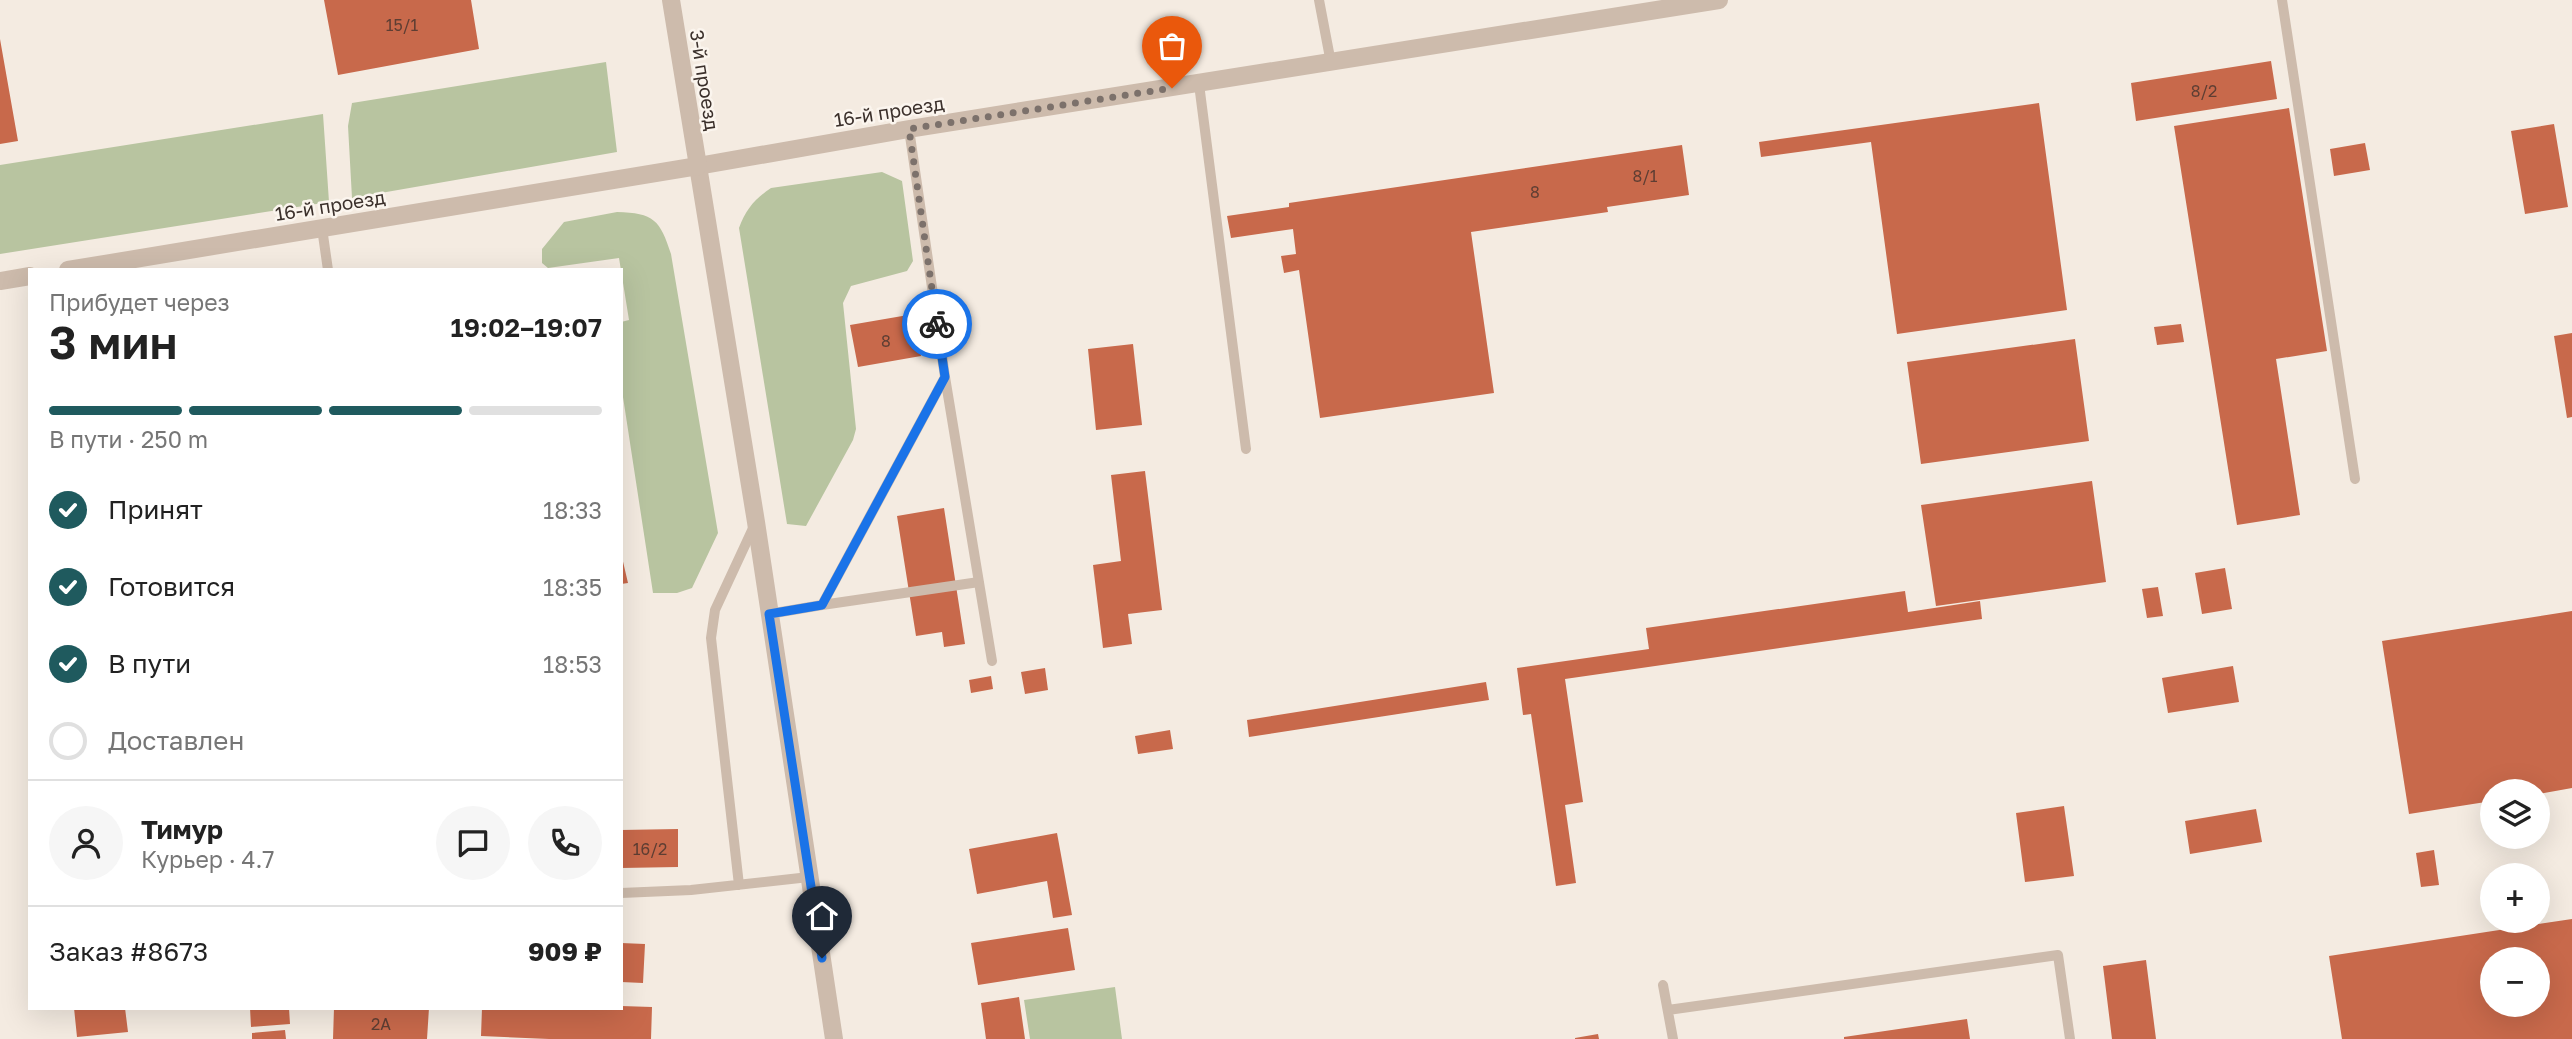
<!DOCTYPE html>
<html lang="ru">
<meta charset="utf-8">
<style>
:root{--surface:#fff;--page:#f6f6f6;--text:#222;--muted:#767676;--line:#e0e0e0;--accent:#1f5a5e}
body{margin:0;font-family:"Golos Text",sans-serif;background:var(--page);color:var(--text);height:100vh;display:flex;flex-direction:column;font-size:26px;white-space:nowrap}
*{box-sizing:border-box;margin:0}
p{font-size:23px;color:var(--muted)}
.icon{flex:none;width:38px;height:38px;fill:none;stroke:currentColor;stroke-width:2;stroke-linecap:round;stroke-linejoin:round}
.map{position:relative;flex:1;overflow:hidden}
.details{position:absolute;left:28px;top:268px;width:595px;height:742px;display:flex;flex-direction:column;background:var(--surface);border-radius:0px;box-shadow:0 7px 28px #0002}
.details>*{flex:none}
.controls{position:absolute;left:2480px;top:779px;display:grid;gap:14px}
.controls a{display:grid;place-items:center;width:70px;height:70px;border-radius:50%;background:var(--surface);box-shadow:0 7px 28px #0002;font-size:35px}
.pin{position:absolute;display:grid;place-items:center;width:60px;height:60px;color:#fff;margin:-72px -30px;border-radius:50% 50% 50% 0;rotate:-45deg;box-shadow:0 0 7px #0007}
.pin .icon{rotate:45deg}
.courier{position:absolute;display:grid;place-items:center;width:70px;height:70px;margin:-35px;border:5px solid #1a73e8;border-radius:50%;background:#fff;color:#222;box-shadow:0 2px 9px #0007}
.overview em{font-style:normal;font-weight:600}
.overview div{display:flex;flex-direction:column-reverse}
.overview{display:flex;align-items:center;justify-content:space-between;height:119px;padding:0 21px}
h1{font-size:46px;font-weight:600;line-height:52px}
.bar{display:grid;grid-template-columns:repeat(4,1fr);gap:10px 7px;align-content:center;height:84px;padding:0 21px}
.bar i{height:9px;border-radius:5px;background:var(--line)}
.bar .selected{background:var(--accent)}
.bar p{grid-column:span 4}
.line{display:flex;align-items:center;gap:18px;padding:0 21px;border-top:2px solid var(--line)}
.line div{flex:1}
.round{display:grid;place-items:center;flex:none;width:74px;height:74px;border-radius:37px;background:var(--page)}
ol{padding:0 21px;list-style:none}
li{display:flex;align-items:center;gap:21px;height:77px}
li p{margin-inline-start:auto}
li .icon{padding:7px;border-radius:50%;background:var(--accent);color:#fff;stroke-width:4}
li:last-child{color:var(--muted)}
li i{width:38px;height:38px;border:4px solid var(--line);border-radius:50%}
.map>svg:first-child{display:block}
.green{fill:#b8c4a0}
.building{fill:#c8694b;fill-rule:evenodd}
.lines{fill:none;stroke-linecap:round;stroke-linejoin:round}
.service{stroke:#cdbbac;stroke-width:10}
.minor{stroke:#cdbbac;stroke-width:18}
.tertiary{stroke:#cdbbac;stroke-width:18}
.done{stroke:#7c716b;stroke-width:7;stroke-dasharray:0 12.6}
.route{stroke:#1a73e8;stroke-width:9}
.labels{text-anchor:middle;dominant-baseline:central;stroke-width:5;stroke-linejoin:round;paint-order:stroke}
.number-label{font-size:16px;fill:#5e3e33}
.street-label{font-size:19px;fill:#3b302b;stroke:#fbf5ee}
</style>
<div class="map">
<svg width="2572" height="1039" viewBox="0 0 2572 1039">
<rect width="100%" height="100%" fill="#f4ebe1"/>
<path class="green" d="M606,62L617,152L352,198L348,126L352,103Z
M323,114L329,202L0,254V165Z
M882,172L902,181L913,261L907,271L851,286L843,303L856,429L853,440L806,526L787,524L739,228C746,209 755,199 771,188Z
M617,212C654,213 660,220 671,254L718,533L692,588L677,593H653L621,384V322L629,320L619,258L548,268L542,263V249L564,222Z
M1115,987L1122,1039H1030L1024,1000Z"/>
<path class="building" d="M324,0H471L479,49L338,75Z
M0,39L18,141L0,144Z
M2271,61L2277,99L2136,121L2131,83Z
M2039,103L2067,310L1897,334L1871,142L1761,157L1759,142Z
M2289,108L2327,351L2276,359L2300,515L2237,525L2174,126Z
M2554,124L2568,207L2525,214L2511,131Z
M2365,143L2370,170L2334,176L2330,149Z
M1682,145L1689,195L1607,207L1608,212L1471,232L1494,393L1320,418L1299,270L1284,273L1281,256L1296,254L1293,229L1231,238L1227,216L1289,207V203Z
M914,314L921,356L858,367L850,325Z
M2181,324L2184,342L2157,345L2154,327Z
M2572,333V417L2567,418L2554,336Z
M2075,339L2089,441L1921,464L1907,362Z
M1133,344L1142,425L1096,430L1088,349Z
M1145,471L1162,610L1128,614L1132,644L1103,648L1093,565L1121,561L1111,475Z
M2092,481L2106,582L1936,606L1921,505Z
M944,508L965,644L944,647L942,632L916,636L897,516Z
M621,553L628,583L621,584Z
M2225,568L2232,609L2202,614L2195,573Z
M2158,587L2163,616L2147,618L2142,589Z
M1905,591L1908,612L1980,601L1982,619L1565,679L1583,802L1565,805L1576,883L1556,886L1531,714L1523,715L1517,668L1649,649L1646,628Z
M2572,611V788L2538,794V791H2492V801L2409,814L2382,641Z
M2233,666L2239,702L2168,713L2162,678Z
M1045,668L1048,690L1025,694L1021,672Z
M991,676L993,689L971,693L969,680Z
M1486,682L1489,700L1249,737L1247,720Z
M1170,730L1173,749L1138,754L1135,736Z
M2064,806L2074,876L2025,882L2016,813Z
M2256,809L2262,842L2190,854L2185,821Z
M678,829V867L621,868V830Z
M1057,833L1072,915L1053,918L1047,881L977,894L969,849Z
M2434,850L2439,885L2421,887L2416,853Z
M2572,919V1039H2342L2329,956ZM2492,959H2538V1004H2492Z
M1068,928L1075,970L978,985L971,943Z
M621,943L645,944L643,983L621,982Z
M2146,960L2156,1039H2112L2103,966Z
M1019,997L1025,1039H986L981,1003Z
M621,1006L652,1007L651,1039H549L481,1036L482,1008H621Z
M74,1008H125L128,1032L77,1037Z
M250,1008H289L290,1024L251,1027Z
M334,1008H429L427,1039H333Z
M1967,1019L1970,1039H1844V1037Z
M285,1030L286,1039H252V1033Z
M1598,1034L1599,1039H1575V1038Z"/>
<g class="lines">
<path class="service" d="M1319,0L1331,63
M2282,0L2355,479
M1199,84L1246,449
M322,228L328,270
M945,377L992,661
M822,605L979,582
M769,614L822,605L945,377L909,129
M739,885L711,638L715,610L754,526
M621,893L691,890L809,877
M1663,985L1673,1039
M1668,1010L2058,955L2070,1039"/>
<path class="minor" d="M834,1039L756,522L698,166L909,129L1719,0"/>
<path class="tertiary" d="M68,270L698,166L671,0
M0,281L30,276"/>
</g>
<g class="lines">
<path class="done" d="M937,324L909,129L1172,88"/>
<path class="route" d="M822,958L769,614L822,605L945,377L937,324"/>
</g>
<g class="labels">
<g class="number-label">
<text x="402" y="25">15/1</text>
<text x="2204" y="91">8/2</text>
<text x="1645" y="176">8/1</text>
<text x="1535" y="192">8</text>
<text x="886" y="341">8</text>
<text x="650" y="849">16/2</text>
<text x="381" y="1024">2А</text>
</g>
<g class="street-label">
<text transform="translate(705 80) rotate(81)">3-й проезд</text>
<text transform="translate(889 111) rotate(-9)">16-й проезд</text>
<text transform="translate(330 205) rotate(-9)">16-й проезд</text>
</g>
</g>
</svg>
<div class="controls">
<a><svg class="icon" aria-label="layers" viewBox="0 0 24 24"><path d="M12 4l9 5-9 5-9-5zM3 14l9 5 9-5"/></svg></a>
<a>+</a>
<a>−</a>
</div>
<div class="pin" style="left:1172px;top:88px;background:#ea580c"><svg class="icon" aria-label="bag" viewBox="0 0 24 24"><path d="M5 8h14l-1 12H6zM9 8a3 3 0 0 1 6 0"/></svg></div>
<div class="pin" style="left:822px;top:958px;background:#1f2937"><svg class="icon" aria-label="home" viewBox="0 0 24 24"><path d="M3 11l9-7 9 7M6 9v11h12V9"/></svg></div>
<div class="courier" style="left:937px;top:324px"><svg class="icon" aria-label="bike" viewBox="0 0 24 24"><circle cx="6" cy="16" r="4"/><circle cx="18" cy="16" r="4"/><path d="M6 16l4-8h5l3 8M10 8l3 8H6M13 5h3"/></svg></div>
<section class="details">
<div class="overview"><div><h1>3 мин</h1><p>Прибудет через</p></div><em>19:02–19:07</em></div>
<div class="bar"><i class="selected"></i><i class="selected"></i><i class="selected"></i><i></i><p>В пути · 250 m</p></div>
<ol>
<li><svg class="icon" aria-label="check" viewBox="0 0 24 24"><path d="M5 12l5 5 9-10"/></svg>Принят<p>18:33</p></li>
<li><svg class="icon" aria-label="check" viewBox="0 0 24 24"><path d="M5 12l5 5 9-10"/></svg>Готовится<p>18:35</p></li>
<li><svg class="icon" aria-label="check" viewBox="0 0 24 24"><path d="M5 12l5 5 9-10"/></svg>В пути<p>18:53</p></li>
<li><i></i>Доставлен</li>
</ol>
<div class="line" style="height:126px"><a class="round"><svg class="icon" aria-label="person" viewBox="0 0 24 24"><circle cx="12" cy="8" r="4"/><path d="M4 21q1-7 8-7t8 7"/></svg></a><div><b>Тимур</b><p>Курьер · 4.7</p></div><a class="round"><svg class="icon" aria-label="chat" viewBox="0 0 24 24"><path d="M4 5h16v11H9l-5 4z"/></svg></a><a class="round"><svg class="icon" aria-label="phone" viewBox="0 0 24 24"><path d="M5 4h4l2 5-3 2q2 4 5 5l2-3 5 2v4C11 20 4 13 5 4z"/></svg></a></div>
<div class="line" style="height:91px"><div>Заказ #8673</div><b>909 ₽</b></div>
</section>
</div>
